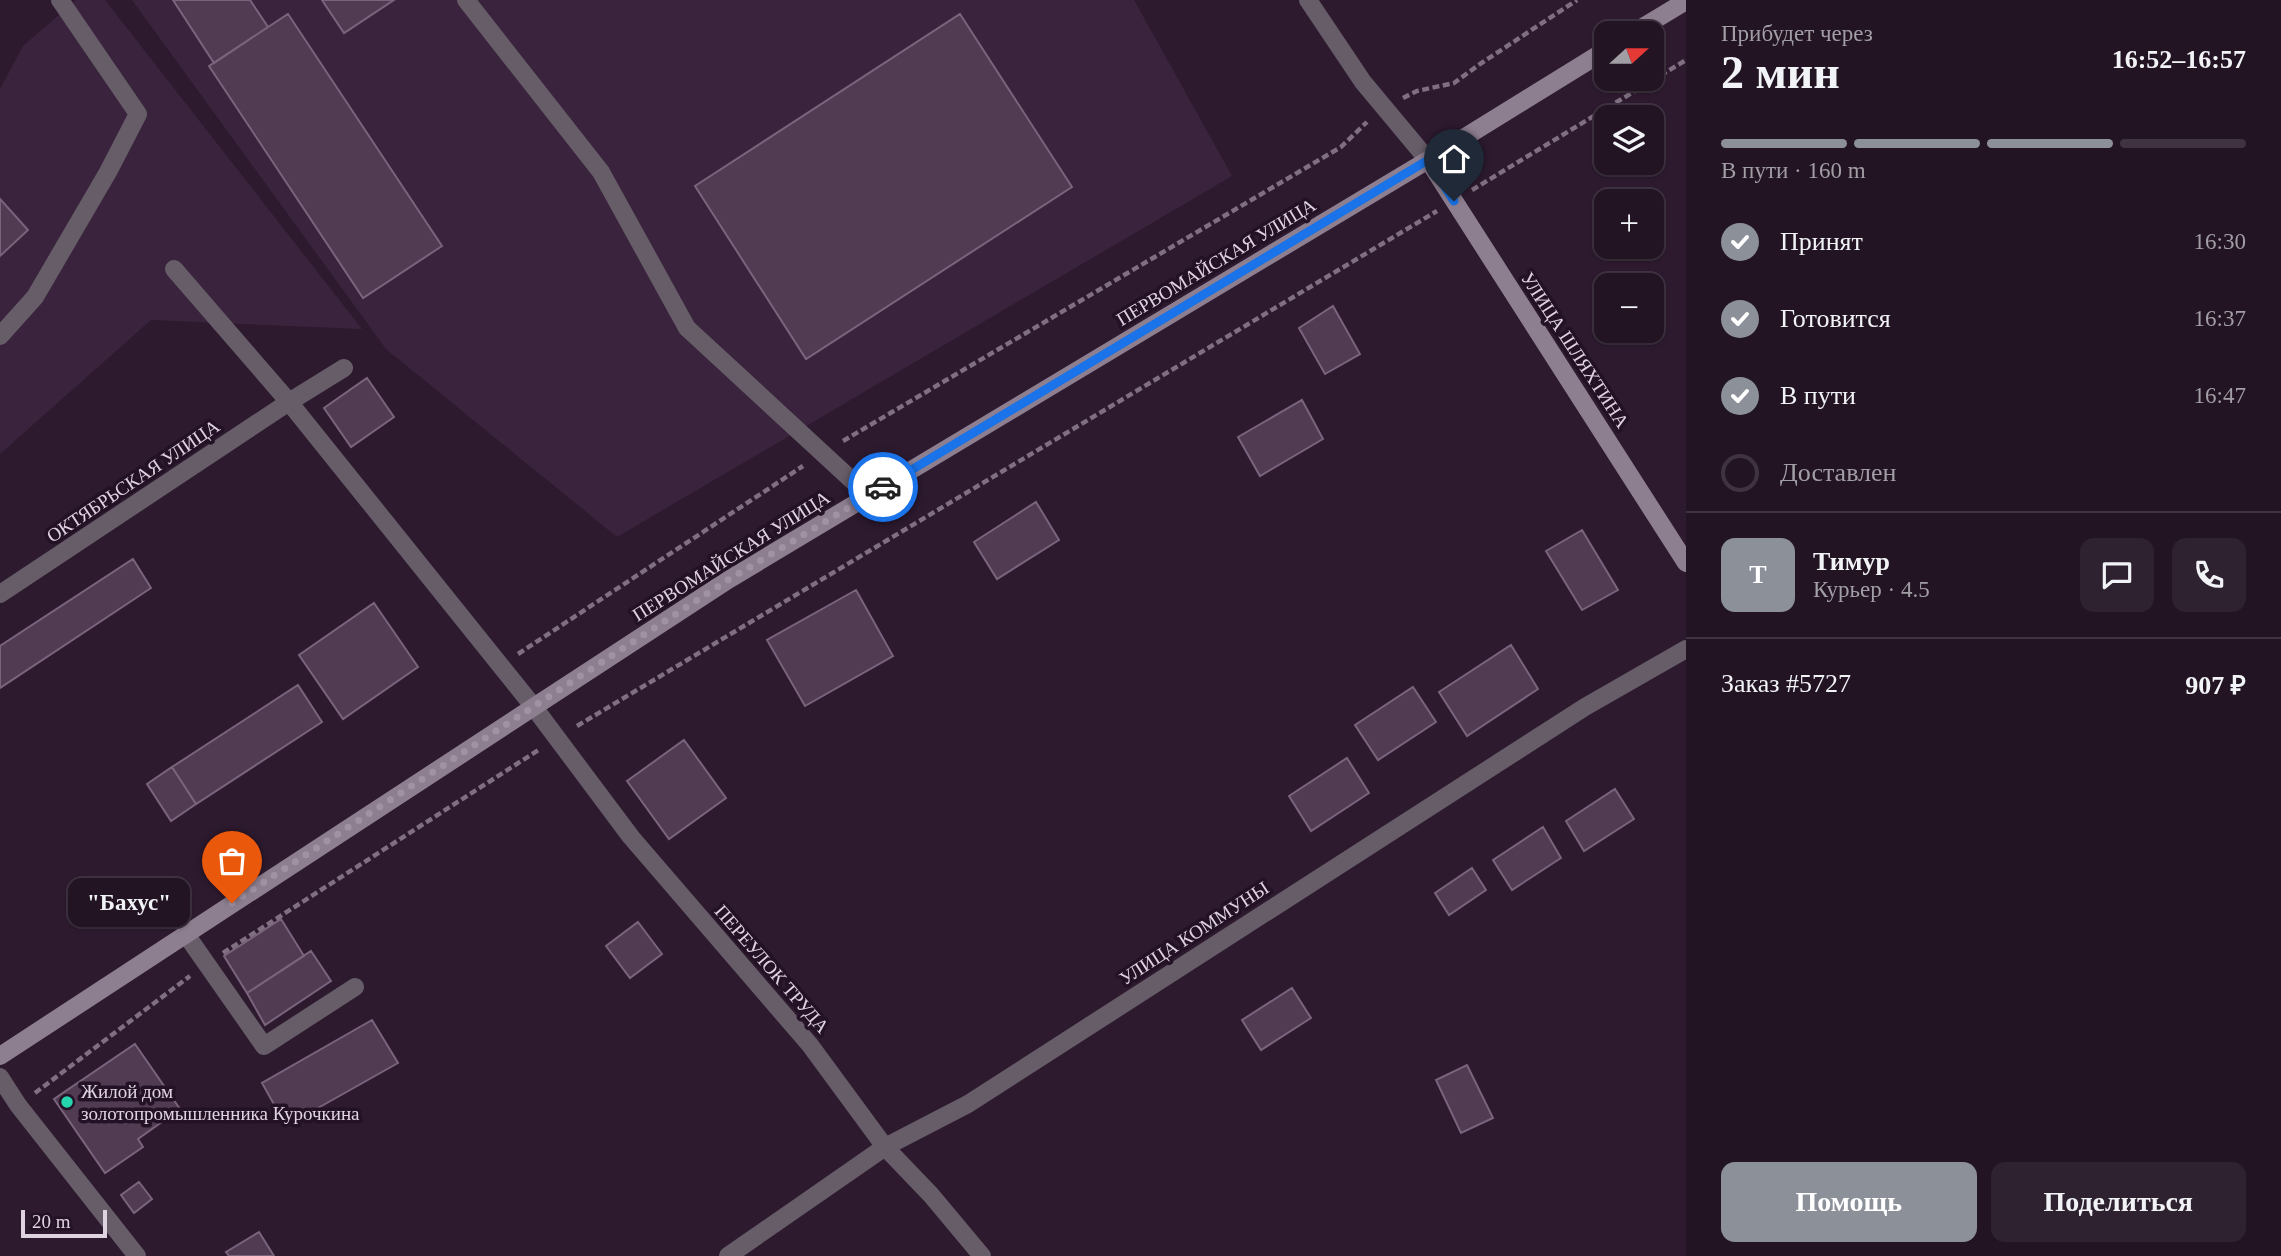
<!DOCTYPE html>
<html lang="ru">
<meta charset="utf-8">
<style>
:root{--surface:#221423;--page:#2e2130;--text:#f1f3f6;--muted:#a29ea6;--line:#3f3341;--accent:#8c9099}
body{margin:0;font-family:"Times New Roman",serif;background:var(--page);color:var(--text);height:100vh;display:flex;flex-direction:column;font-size:26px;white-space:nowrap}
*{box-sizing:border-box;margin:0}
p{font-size:23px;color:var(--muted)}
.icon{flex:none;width:38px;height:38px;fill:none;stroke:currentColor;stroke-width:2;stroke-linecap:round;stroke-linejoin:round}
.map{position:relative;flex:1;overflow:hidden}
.side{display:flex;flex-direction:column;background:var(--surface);width:595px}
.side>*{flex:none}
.needle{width:46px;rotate:69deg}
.tools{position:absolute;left:1594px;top:21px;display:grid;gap:14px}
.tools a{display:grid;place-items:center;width:70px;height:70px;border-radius:14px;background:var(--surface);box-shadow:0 2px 5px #0004,0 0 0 2px var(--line);font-size:35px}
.scale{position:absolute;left:21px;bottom:18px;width:86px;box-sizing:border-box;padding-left:7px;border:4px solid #e0d3e1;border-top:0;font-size:19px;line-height:24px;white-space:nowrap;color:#e0d3e1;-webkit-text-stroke:5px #231125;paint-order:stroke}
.pin{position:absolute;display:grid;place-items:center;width:60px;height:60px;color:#fff;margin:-72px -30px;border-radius:50% 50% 50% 0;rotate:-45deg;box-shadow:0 0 7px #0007}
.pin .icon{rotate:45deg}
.courier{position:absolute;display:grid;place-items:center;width:70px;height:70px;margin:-35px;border:5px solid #1a73e8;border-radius:50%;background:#fff;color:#222;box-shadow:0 2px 9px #0007}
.bubble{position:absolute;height:49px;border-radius:14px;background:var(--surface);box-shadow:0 2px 5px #0004,0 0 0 2px var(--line);font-size:23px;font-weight:600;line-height:49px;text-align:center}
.head em{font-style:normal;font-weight:600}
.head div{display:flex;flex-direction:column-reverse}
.head{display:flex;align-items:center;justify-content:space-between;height:119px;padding:0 35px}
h1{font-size:46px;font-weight:600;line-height:52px}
.bar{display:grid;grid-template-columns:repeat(4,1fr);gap:10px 7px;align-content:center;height:84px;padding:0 35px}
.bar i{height:9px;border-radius:5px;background:var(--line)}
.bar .active{background:var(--accent)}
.bar p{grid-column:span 4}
.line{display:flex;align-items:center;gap:18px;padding:0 35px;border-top:2px solid var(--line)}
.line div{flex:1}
.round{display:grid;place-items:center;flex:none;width:74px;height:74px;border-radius:14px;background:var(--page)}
ol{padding:0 35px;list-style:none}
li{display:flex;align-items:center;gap:21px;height:77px}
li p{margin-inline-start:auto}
li .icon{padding:7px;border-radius:50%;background:var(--accent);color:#fff;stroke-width:4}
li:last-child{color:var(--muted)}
li i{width:38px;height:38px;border:4px solid var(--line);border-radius:50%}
.primary-button{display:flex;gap:14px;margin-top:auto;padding:14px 35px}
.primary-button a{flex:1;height:80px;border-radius:14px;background:var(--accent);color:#fff;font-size:28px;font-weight:600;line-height:80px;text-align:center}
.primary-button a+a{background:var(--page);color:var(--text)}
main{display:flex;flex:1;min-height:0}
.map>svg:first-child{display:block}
.built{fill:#3a243d}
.building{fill:#503b52;stroke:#7a637c;stroke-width:2}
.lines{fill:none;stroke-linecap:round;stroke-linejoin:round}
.path{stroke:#7f6f81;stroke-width:4.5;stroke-dasharray:7 3.5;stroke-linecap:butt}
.lane{stroke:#675d68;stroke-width:18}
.street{stroke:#675d68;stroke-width:18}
.secondary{stroke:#8e7f90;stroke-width:18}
.done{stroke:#a192a3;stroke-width:7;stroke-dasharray:0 12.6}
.route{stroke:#1a73e8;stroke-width:9}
.poi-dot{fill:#25d5ae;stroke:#231125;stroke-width:2.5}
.labels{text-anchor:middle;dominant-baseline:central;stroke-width:7;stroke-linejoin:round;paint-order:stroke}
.street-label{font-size:19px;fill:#e0d3e1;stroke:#231125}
.poi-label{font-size:19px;fill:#e0d3e1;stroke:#231125;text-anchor:start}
</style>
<main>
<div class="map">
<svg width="1686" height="1256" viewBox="0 0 1686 1256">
<rect width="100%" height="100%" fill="#2d1a2f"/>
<path class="built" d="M76,0H105L362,329L151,320L0,454V89L23,46Z
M132,0H1134L1232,176L617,537L386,349Z"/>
<path class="building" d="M173,0H250L268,27L214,63Z
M322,0H394L344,33Z
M288,14L442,246L363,298L209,66Z
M960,14L1072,187L806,359L695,186Z
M0,199L28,230L0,256Z
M1333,306L1360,354L1325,374L1299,328Z
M367,378L394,417L351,447L324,408Z
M1302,400L1323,439L1260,476L1238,437Z
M1036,502L1059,540L997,579L974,542Z
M1582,530L1618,590L1582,610L1546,551Z
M133,559L151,588L0,688V646Z
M856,590L893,656L805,706L767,640Z
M374,603L418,667L343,719L299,655Z
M1511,645L1538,689L1467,736L1439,692Z
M298,685L322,722L196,804L172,767Z
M1413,687L1436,722L1378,760L1355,725Z
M684,740L726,798L669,839L627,781Z
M1347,758L1369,793L1311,831L1289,796Z
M172,767L196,804L171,821L147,784Z
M1615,789L1634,819L1584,851L1566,821Z
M1543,827L1561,858L1512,890L1493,860Z
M1472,868L1486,890L1449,915L1435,893Z
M281,919L304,956L247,993L224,956Z
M638,922L662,954L630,978L606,946Z
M311,951L331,981L265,1025L247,993Z
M1292,988L1311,1018L1261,1050L1242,1020Z
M372,1020L398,1063L286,1126L262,1083Z
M135,1044L180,1109L138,1139L143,1147L105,1173L54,1099Z
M1467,1065L1493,1118L1461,1133L1436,1080Z
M139,1182L152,1199L134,1213L121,1195Z
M259,1232L274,1256H229L226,1252Z"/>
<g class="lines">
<path class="path" d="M1403,98L1417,91L1454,83L1480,64L1577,0
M1472,190L1686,60
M843,441L1341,147L1367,122
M518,654L803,466
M577,726L1437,211
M223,953L540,749
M35,1093L190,976"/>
<path class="lane" d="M466,0L601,172L687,328L869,496
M1308,0L1363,82L1428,160
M174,269L289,402
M0,336L35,297L108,172L138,114L60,0
M185,933L264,1046L355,987"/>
<path class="street" d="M289,402L533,706L631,837L810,1045L885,1147L931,1195L982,1256
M0,594L289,402L344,368
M0,1077L18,1105L137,1256
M728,1256L885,1147L968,1104L1585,707L1686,649"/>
<path class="secondary" d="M1633,33L1686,1
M1428,160L1686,563
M0,1056L728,580L1428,160L1606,50"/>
</g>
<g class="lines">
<path class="done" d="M232,903L728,580L883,487"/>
<path class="route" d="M883,487L1428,160L1454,201"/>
</g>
<circle class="poi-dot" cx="67" cy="1102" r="7"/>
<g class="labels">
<g class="street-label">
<text transform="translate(1216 262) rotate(-31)">ПЕРВОМАЙСКАЯ УЛИЦА</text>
<text transform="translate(1575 350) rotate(57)">УЛИЦА ШЛЯХТИНА</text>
<text transform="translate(133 481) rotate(-34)">ОКТЯБРЬСКАЯ УЛИЦА</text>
<text transform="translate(731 556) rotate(-32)">ПЕРВОМАЙСКАЯ УЛИЦА</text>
<text transform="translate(1194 933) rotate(-33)">УЛИЦА КОММУНЫ</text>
<text transform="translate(772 969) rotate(49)">ПЕРЕУЛОК ТРУДА</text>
</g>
<g class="poi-label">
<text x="81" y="1091">Жилой дом<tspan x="81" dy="22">золотопромышленника Курочкина</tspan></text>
</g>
</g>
</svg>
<div class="tools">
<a><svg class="needle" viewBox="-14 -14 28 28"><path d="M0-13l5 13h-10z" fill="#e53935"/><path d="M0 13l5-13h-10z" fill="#a29ea6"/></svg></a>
<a><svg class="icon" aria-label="layers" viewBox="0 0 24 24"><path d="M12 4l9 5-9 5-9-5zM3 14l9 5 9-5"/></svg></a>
<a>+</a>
<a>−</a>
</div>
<div class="scale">20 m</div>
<div class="pin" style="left:232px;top:903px;background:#ea580c"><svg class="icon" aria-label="bag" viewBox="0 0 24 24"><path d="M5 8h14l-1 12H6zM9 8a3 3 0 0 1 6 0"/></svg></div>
<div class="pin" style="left:1454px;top:201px;background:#1f2937"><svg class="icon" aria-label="home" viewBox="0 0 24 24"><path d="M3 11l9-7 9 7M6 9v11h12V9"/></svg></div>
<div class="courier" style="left:883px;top:487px"><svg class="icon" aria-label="car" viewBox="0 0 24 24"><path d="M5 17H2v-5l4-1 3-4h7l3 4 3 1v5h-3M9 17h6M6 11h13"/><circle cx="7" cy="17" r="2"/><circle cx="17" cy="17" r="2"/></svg></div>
<div class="bubble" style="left:68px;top:878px;width:122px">&quot;Бахус&quot;</div>
</div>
<section class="side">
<div class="head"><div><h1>2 мин</h1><p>Прибудет через</p></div><em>16:52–16:57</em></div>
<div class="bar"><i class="active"></i><i class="active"></i><i class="active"></i><i></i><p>В пути · 160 m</p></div>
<ol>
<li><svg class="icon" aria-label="check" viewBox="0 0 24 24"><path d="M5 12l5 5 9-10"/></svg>Принят<p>16:30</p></li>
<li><svg class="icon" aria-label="check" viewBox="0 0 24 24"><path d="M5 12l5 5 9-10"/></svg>Готовится<p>16:37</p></li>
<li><svg class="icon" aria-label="check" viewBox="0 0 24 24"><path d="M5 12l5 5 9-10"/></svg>В пути<p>16:47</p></li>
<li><i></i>Доставлен</li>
</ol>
<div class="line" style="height:126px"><b class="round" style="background:var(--accent);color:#fff">Т</b><div><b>Тимур</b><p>Курьер · 4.5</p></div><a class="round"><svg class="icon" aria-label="chat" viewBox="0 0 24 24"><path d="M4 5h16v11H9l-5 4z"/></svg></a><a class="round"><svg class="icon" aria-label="phone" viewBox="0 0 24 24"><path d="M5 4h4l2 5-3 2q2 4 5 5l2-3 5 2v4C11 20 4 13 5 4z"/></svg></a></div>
<div class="line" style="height:91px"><div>Заказ #5727</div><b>907 ₽</b></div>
<div class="primary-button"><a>Помощь</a><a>Поделиться</a></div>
</section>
</main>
